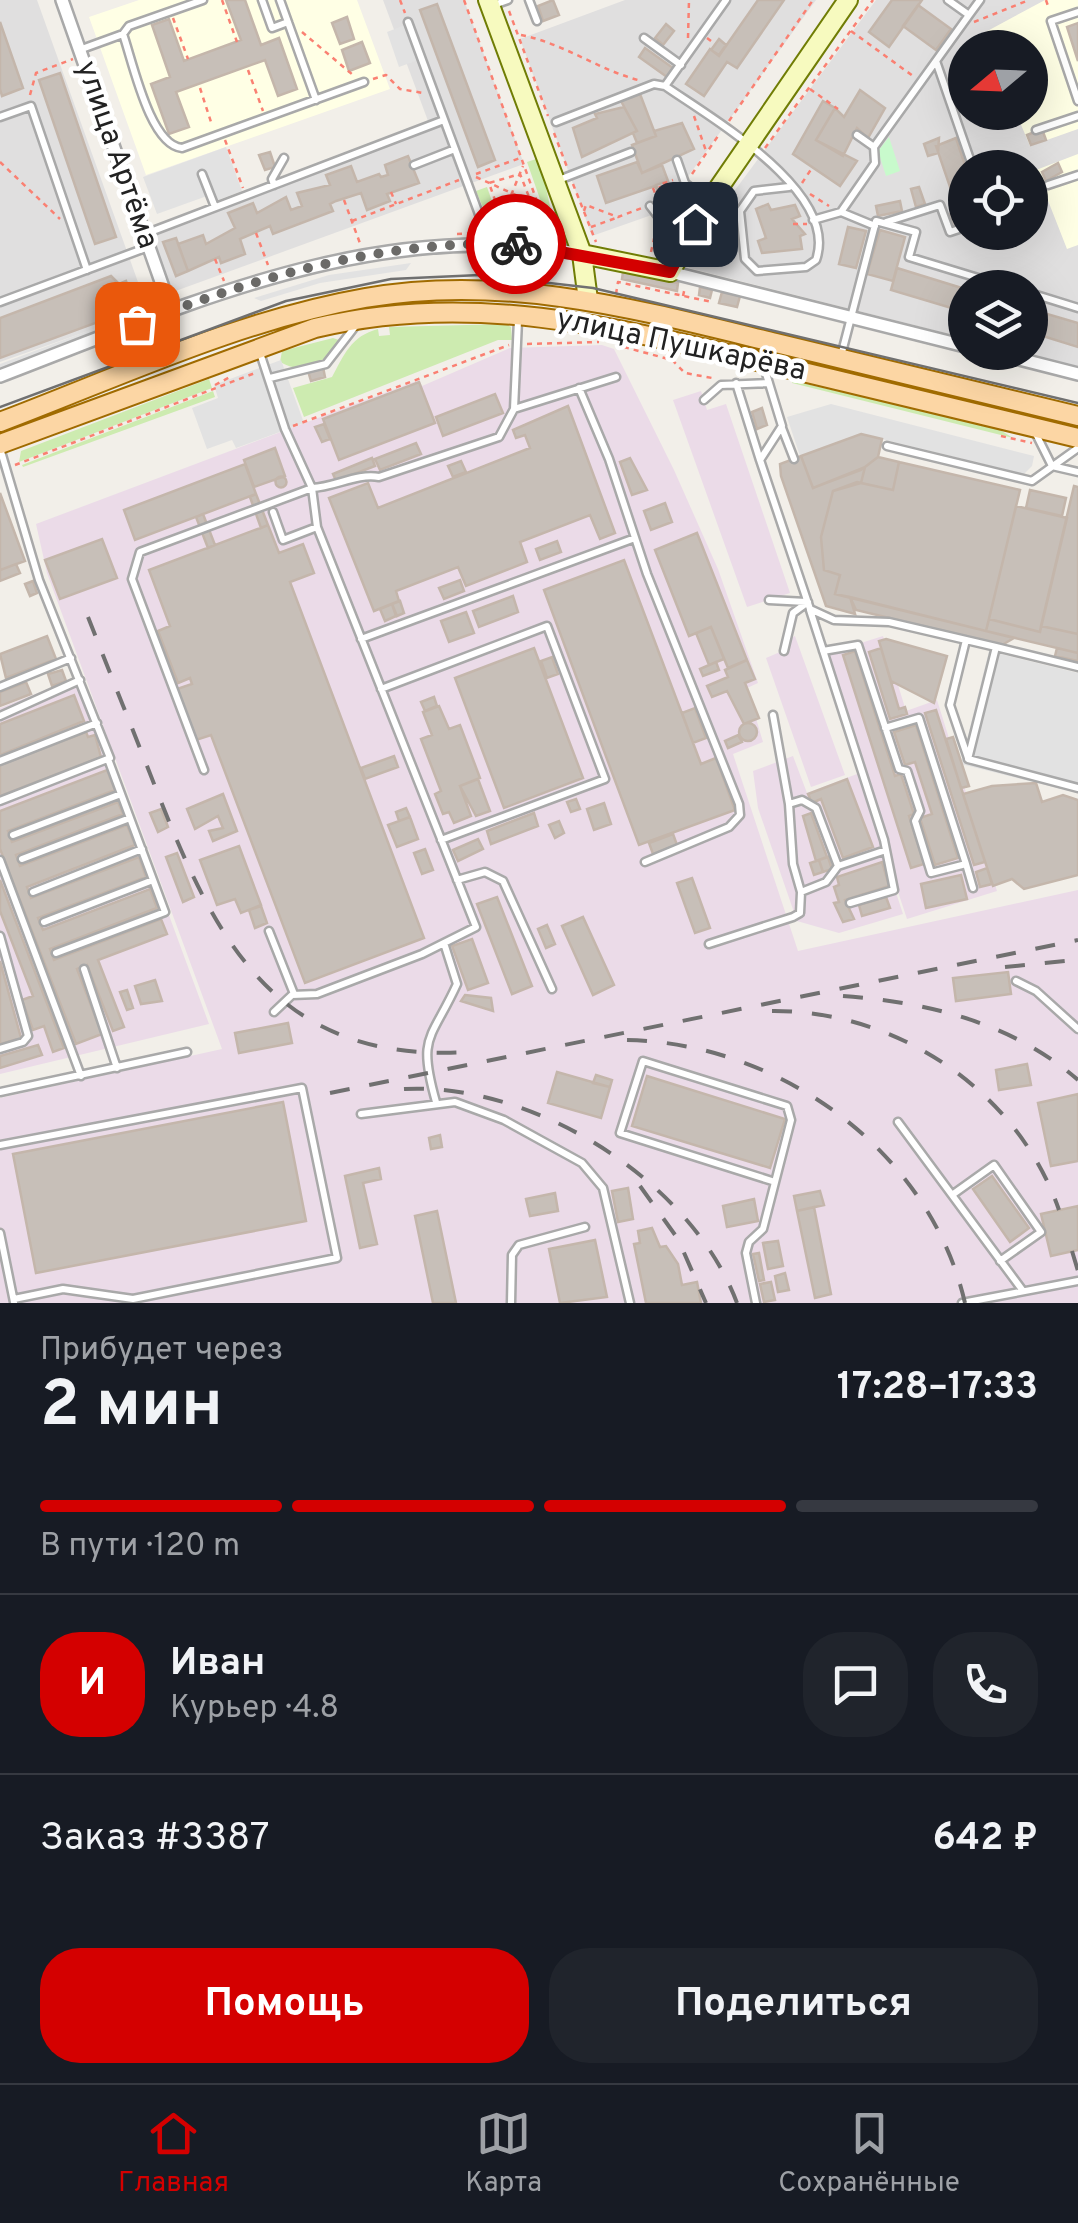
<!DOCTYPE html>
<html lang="ru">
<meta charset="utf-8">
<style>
:root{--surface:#171b24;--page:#20242c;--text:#f1f3f6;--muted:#9ea1a6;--line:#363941;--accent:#d40000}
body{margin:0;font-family:Overpass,sans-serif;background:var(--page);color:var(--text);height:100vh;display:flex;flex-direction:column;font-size:38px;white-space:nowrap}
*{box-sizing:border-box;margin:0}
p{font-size:32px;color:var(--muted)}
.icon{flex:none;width:55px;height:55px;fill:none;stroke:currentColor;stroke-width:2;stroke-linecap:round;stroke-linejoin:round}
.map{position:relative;height:1303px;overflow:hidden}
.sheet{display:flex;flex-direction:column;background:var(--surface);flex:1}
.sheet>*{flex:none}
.needle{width:65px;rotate:251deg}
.controls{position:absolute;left:948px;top:30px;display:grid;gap:20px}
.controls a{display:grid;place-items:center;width:100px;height:100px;border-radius:50%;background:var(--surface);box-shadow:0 10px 40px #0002;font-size:50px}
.pin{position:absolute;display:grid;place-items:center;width:85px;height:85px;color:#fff;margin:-42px;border-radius:20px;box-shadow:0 5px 15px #0006}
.courier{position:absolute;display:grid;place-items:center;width:100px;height:100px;margin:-50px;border:8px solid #d40000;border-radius:50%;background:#fff;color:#222;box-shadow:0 2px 12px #0007}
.headline em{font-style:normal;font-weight:700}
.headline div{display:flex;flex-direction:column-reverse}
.headline{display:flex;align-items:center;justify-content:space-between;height:170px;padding:0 40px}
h1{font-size:65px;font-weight:700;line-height:75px}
.bar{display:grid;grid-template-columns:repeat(4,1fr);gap:15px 10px;align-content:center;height:120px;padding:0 40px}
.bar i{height:12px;border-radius:8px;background:var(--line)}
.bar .current{background:var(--accent)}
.bar p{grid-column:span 4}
.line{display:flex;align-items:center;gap:25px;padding:0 40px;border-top:2px solid var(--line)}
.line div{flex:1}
.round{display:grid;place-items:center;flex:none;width:105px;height:105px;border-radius:40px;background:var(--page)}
.cta{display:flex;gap:20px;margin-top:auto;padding:20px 40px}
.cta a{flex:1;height:115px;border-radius:40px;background:var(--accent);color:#fff;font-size:40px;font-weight:700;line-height:115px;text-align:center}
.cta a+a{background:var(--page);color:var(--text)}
.tabs{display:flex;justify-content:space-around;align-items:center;height:140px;border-top:2px solid var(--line);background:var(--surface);font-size:28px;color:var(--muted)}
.tabs a{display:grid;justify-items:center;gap:5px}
.tabs .current{color:var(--accent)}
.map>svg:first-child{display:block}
.residential{fill:#e0dfdf;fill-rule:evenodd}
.industrial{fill:#ebdbe8}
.education{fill:#ffffe5}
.grass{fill:#cdebb0}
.park{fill:#c8facc}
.parking{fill:#e2e2e2}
.building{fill:#c7bfb8;stroke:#c4b6ab;stroke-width:2.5}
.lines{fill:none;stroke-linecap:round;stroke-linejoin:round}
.lane-casing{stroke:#a9a9a9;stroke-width:11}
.street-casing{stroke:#a9a9a9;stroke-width:16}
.secondary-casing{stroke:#707d05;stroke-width:22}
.primary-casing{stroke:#a06b00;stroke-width:22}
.path{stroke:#fa8072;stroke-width:2.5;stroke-dasharray:5 5;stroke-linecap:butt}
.lane{stroke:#fff;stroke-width:6}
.street{stroke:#fff;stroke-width:11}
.secondary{stroke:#f7fabf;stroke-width:18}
.primary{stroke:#fcd6a4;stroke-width:18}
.tram{stroke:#707070;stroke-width:2.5}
.rail{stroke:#707070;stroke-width:4;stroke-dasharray:20 20;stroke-linecap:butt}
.done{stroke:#6b6a68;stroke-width:10;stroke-dasharray:0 18}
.route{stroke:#d40000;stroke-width:12}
.labels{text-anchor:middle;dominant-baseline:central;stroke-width:9;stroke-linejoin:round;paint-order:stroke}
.street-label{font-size:30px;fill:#222;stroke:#fff}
</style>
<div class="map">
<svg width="1078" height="1303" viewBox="0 0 1078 1303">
<rect width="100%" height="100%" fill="#f2efe9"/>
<path class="residential" d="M0,0H37L148,310L0,362Z
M383,0H464L524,164L170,293L148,235L431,129Z
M625,0H816L663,211L592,236L520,39Z
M876,0H1078V366L1024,353L1030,352V288H965V338L689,268L695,244ZM965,48H1030V112H965ZM965,168H1030V232H965Z"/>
<path class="industrial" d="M602,345L614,349L674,470L718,569L758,683L747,688L763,742L733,754L798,951L1078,890V1303H0V1098L222,1049L47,573L36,524L419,380L422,386L510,348Z
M701,391L707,410L726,404L790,593L747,607L673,400Z
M795,636L845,775L811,787L766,658L787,649L789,639Z
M883,636L906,711L937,700L997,891L907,919L820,656Z
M81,676L209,1024L0,1074V708Z
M793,756L807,793L857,774L903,914L839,933L797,921L758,808L753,771Z"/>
<path class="education" d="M139,0H357L390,89L146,175L89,17Z
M1045,0H1078V129L1030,146L1016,113L1030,112V48L986,47L980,35Z
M1078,154V245L1067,249L1036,170Z"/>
<path class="grass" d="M539,158L553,219L548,222L527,162Z
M487,187L499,221L494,233L476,191Z
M529,205L538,209L541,233L499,235L507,214Z
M506,324L511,327L512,340H498L304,417L293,388L332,377C344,355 351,336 378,329L379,336L390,335L389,327Z
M333,338L339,340C327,363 304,376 280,362L282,351Z
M209,379L212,388L19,462L21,451Z
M793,381L997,428L1013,438L792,383Z
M213,391L215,397L23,467L22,465Z"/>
<path class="park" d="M889,137L900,171L886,176L878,151Z"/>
<path class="parking" d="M405,25L418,60L399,67L387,32Z
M226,147L242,191L210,203L207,196L157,214L143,177Z
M411,263L406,270L320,283L261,301L254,298L329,275Z
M130,315L132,320L0,370V364Z
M281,360L304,423L236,448L232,440L207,449L192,408L218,398L214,385Z
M831,404L1034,456L1032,466L1024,474L861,434L800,456L787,417Z
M989,651L1078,673V793L961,764Z"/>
<path class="building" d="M226,0H245L261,45L279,38L297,89L278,96L265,60L176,92L189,127L169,134L151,84L170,77L152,25L169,19L184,61L241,40Z
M553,0L559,15L543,21L538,6Z
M758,0H784L737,68L727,62L704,96L686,84L710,49L719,56Z
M892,0H922L889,47L869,32Z
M437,4L495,160L478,167L420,10Z
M918,5L951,29L936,50L903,26Z
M347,17L354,39L340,44L332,23Z
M0,22L23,88L2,96L0,89Z
M1078,23V61L1067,27Z
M666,24L674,31L663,45L655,38Z
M719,39L726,45L719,55L711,50Z
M362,42L370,63L349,71L342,50Z
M645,48L673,68L667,77L639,57Z
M60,73L116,237L95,244L39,80Z
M860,90L885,108L868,138L857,128L843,156L816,140L835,108L844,117Z
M640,94L656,136L637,143L633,133L637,131L621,101Z
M823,101L835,108L816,140L857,161L840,186L793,154Z
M624,107L637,131L582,157L573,128L597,118L595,114Z
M682,123L694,149L642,173L632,145L656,136L654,131Z
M1042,129L1046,140L1031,145L1027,135Z
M939,138L938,153L928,156L924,144Z
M956,138L966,168L965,217L961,219L936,146Z
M270,152L275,167L265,170L259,155Z
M408,156L419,183L387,194L390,201L367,210L361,193L336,201L330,204L333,211L273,234L270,226L240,239L245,254L221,263L219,257L188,271L178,244L203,235L206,244L235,228L228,213L253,203L257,213L286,197L291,210L302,206L297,193L330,185L326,175L351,166L357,182L379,174L381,177L388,175L385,165Z
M637,162L642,173L662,165L668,181L656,185L659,193L655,186L606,203L597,176Z
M1058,163L1062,172L1046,181L1042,172Z
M919,187L925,204L916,207L911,189Z
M900,201L902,211L878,216L876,206Z
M768,204L771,210L795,205L800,216L792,219L805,234L800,236L802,249L762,253L758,241L766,238L756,209Z
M958,212L965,223L953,228L948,215Z
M848,227L866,231L856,268L839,264Z
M880,230L905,237L893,281L867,274Z
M176,238L188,271L176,276L163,242Z
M897,268L965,289V312L891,290Z
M623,272L678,283L677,291L622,279Z
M111,276L119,284L126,281L136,308L0,358V318Z
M700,287L712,290L710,298L699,295Z
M722,292L740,296L737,307L719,303Z
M1030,309L1078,323V347L1030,332Z
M323,367L325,377L311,381L308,371Z
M419,382L435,423L339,460L323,419Z
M495,394L503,413L443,436L436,417Z
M568,406L615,533L600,539L590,515L520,542L527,562L466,586L458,567L396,591L399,601L374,611L329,498L368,483L378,508L530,448L525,435L516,438L513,430Z
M762,408L767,425L757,429L752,412Z
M324,424L330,439L322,442L315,427Z
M861,434L882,439L878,457L861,470L813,488L801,456Z
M416,443L421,454L380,470L375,459Z
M275,448L285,476L254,487L244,460Z
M801,456L813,488L865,467L861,483L833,491L821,537L824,570L840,575L835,594L850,597L855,614L826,606L781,476L780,464Z
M878,457L899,462L893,490L861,483L865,467Z
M372,458L375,466L336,481L333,474Z
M630,458L647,490L632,495L620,462Z
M461,461L466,472L453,477L448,466Z
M899,462L1020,490L986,631L835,594L840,575L824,570L821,537L833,491L857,482L893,490Z
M245,464L256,494L135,540L124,510Z
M275.5 482a5.5 5.5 0 1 1 11 0a5.5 5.5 0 1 1-11 0Z
M1074,486L1078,487V634L1041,626Z
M1030,490L1066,498L1062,516L1026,508Z
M0,493L25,561L0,570Z
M256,494L268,525L261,528L250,497Z
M665,503L672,522L651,530L644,511Z
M1016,506L1067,518L1040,632L989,619Z
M203,514L215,545L208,548L196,517Z
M268,525L279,553L303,544L314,573L290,582L424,938L305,983L211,735L196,740L177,689L192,684L190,678L178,683L158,631L170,626L149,570Z
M697,533L747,660L728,668L711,627L689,636L655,550Z
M102,539L117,578L60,599L45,560Z
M557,541L561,552L540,560L536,549Z
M624,560L701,764L716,758L735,810L639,845L544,590Z
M16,564L20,573L0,581V570Z
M460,580L464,591L444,599L439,588Z
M33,581L37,593L30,596L25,584Z
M513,596L518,612L479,627L473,611Z
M850,597L1014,638L1002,645L856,610Z
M400,601L404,613L397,616L392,604Z
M392,604L396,616L385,621L380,609Z
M466,612L474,633L449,642L441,621Z
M989,619L1040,632L1041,626L1078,634V653L986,631Z
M711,627L724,659L709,665L696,633Z
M47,636L56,659L6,678L0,654Z
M886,639L947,656L934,703L891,681L879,641Z
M534,648L583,778L504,808L455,678Z
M881,648L899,709L905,707L907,714L890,719L869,652Z
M1057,648L1078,653V661L1055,656Z
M855,651L895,776L901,774L914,814L909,816L924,864L911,868L843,655Z
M552,657L558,674L547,678L541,661Z
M747,660L755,679L745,683L759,718L744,724L727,691L712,697L707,686L728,677L725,670Z
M716,662L719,670L703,676L700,669Z
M62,670L66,681L52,686L48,674Z
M26,682L31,694L0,706V692Z
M74,695L84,721L0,755V724Z
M434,697L437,706L425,711L421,702Z
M439,706L449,729L460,725L480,778L460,786L471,816L454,823L449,812L443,814L435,794L441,791L421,739L432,735L423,712Z
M695,708L706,738L693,743L682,713Z
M936,710L985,862L974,865L925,713Z
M739 732a9 9 0 1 1 18 0a9 9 0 1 1-18 0Z
M916,725L958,858L935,865L920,818L932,814L915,762L905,765L894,732Z
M86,732L88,737L95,735L101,757L0,796V765Z
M738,735L742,742L728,748L725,741Z
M953,737L969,786L961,788L946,739Z
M394,756L398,767L365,779L361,768Z
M107,770L115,790L8,831L12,842L118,802L123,814L16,855L20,866L127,825L135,845L27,887L31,898L139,857L146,877L38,918L43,930L150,889L157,908L50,949L54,960L161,919L167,934L98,960L124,1027L113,1031L87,965L77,969L102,1034L76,1044L0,849V811Z
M478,779L490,811L476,816L460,786Z
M847,779L873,847L843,858L821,799L812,803L808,794Z
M1036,783L1042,802L1063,795L1078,800V875L1024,889L1012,879L993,886L963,794L992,786Z
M223,794L237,831L213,841L209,831L223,828L218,816L195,829L187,809Z
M576,799L580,809L571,812L567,802Z
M604,803L611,824L594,830L587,809Z
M406,808L410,817L399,821L396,812Z
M161,809L168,827L158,832L150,813Z
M534,813L538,826L491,844L487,831Z
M811,813L827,857L816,861L803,816Z
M410,817L418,839L397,847L388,825Z
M559,821L564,833L555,838L549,825Z
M673,834L677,845L653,854L649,843Z
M478,839L483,849L458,861L453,850Z
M239,846L261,905L241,913L235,899L217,905L200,860Z
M425,849L433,870L422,874L414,853Z
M177,853L194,897L183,902L166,857Z
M828,857L832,869L823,872L819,860Z
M819,860L823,872L814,875L810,863Z
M882,862L889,886L845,900L854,919L843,922L834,903L839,902L834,887L839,885L837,877Z
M987,868L992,884L980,887L976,872Z
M961,875L967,899L926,908L921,884Z
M692,878L710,928L695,933L677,883Z
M0,880L64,1048L53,1052L44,1026L33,1030L22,1000L33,996L0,911Z
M497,897L532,986L512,994L477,904Z
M886,897L890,908L862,916L859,905Z
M261,906L267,923L255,928L249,910Z
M583,917L614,985L593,995L562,926Z
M547,925L555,944L546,948L538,929Z
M472,939L488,983L468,990L452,946Z
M0,961L21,1038L0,1044Z
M1008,972L1011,994L956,1001L953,978Z
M155,980L162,1001L141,1004L135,986Z
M127,990L133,1008L127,1010L120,992Z
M465,995L491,998L493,1011L461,1001Z
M288,1023L292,1043L239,1053L235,1033Z
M38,1045L42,1055L0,1068V1056Z
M1027,1064L1031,1085L999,1090L996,1070Z
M557,1072L610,1087L601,1118L548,1103Z
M596,1075L612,1080L610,1087L593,1083Z
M647,1076L785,1119L770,1168L632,1126Z
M1078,1094V1161L1051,1166L1038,1103Z
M283,1102L306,1221L36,1273L13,1154Z
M440,1135L442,1147L431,1149L429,1138Z
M379,1168L381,1179L363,1183L377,1244L360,1248L345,1176Z
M992,1176L1029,1228L1010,1242L973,1189Z
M628,1188L633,1219L618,1222L612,1191Z
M820,1191L824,1205L797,1211L794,1196Z
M555,1193L558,1211L530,1216L526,1199Z
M754,1199L758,1221L727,1227L723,1206Z
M1078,1206V1250L1051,1256L1041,1214Z
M814,1207L831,1294L815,1298L797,1211Z
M437,1211L456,1303H433L415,1216Z
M652,1228L660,1247L666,1246L678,1264L682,1285L697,1282L701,1303H646L634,1244L640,1243L638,1231Z
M595,1240L607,1297L560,1303L549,1249Z
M778,1241L783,1266L768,1269L763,1243Z
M759,1253L764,1280L759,1281L753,1254Z
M785,1273L789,1290L778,1292L775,1276Z
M771,1282L775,1300L764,1302L760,1284Z"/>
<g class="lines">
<defs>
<path id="lane" d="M203,0L129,26L123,34C133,63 150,145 182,148L364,82
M262,0L272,28L288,22
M280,0L316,100
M529,0L537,21
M726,0L665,86C711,118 840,192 816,260L806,267L757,271L745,259L740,211L754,191L789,187
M491,6L508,0
M1078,12L1051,21L1078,101
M969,15L980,0
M408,22L490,244
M644,38L681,65
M79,50L123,34
M936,61L973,168
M0,117L31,106L87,270
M556,122L654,84L665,86
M1036,130L1078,116
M857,135L874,147
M677,160L685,183L708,201
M414,165L455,149
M202,174L215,207
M556,181L631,152
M274,185L272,179L284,158
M1048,185L1078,175
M650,206L680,245
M841,212L875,226
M813,220L841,212L875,163L874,147L969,15L948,0
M886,222L940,205L950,232L965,227
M145,234L444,120
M1030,293L1078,308
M0,302L148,247
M260,353L285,429L312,488L317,527L476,927L422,954L317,994L292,995L274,1012
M841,356L876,221L916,232L909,257L1011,288
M764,367L782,426L760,460L810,609L834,620L889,622L996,647L968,759L1078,788
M270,378L326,364L357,324
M736,383L760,460
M579,388L609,459L647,574L739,804L740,815L729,827L645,862
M704,400L721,385L769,383
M514,409L518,320
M782,428L794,459
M1035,432L1052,466
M887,446L1032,481L1078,448
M0,448L39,580L110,758L0,801
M1052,466L1078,472
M273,512L283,540L317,527
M769,600L806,602
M810,610L884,840L894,890L850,903
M361,639L635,538
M966,640L950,705L968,758
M996,647L1078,667
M784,651L793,613L808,602
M823,651L858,645L899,769L907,771L920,811L915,821L931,873L966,864L919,718L885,728
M0,687L71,658
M381,689L547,626L605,779L441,840
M773,715L789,804
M0,716L80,680
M0,761L97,723
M204,770L132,579L140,552L312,488C335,487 357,473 379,477L499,437L514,409L616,377
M13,835L121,794
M22,859L130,818
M0,860L81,1076
M966,864L973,888
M457,880L485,872L503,881L552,989
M33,892L142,849
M801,892L793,864L789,804L802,800L816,808L838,866L886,850
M44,922L153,880
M269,931L294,994
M0,936L28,1036L23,1042L0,1049
M709,944L793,917L800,913L801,892L826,882L838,866
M56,953L165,912L108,759
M84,969L117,1068
M1016,981L1036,991L1078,1029
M0,1092L187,1052
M436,1102C417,1035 431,1041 457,984L444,943
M361,1114L455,1102L504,1120L582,1163L603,1188L630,1303
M898,1122L1023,1291
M0,1145L302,1088L337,1258L133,1299L63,1289L14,1299
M952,1195L994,1165L1041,1232L1000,1261
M0,1233L14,1302
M511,1303L512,1255L519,1245L585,1227
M756,1303L746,1253L749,1242L763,1229L791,1120L787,1106L643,1061L620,1133L772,1181
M962,1303L1078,1281"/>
<path id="street" d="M62,0L171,310
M670,272L965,346
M992,352L1078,374
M0,376C186,305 378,216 582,254"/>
<path id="secondary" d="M488,0L582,254L588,300
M582,254L670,272L709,202L848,0"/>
<path id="primary" d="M0,422C119,377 239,320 365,298C506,273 640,310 776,343C877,367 977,392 1078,416
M0,444L315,328C472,290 621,328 774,365C875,389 976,414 1078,438"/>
</defs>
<use href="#lane" class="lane-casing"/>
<use href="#street" class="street-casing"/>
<use href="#secondary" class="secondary-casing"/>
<use href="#primary" class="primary-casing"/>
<path class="path" d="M222,0L237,42
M400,0L405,13
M464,0L547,229L535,236
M1046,0L1049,9
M509,11L548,116
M173,18L188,59
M974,22L1029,0
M851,31L913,76
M302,32L353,75
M521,35C563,43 597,69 638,80
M688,38L689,0
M707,38L715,44
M248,70L263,111
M373,79L386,75L400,89L423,93
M200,88L212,125
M810,89L838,109
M30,95L36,73L73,59
M694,116L706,151
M729,121L813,0
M554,133L567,167
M225,140L243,188
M765,148L873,0
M0,162L60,219
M476,174L520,158
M692,174L718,136
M476,177L538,205
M802,183L812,168
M573,184L596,242
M653,188L658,201
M391,192L396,204
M810,194L829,206
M344,200L361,246
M665,200L659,185L673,180
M659,202L676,196L681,189
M584,211L586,205L618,217L642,208
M502,220L489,183L520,174L531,202L504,213
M352,221L459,180
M793,224H807
M591,227L616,218
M496,232L523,166
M256,233L268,265
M457,234L474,233
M651,252L656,230
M215,259L224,281
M616,294L618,282L712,302
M683,296L685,287
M527,344L599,342
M624,347L672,360L685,373L712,378
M215,385L230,377
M293,426L509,345
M1001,436L1032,443
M15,465L255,373"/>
<use href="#lane" class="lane"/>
<use href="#street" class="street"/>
<use href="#secondary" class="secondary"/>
<use href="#primary" class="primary"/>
<path class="tram" d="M0,407L286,301L391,279L480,275L593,288L1078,403"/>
<path class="rail" d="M88,617C111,676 135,735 158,794C218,947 280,1063 468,1052
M1005,967L1065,961
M843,996C928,1002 1013,1023 1078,1080
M772,1011C897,1010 1018,1091 1059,1210
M627,1040C780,1043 930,1151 965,1303
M404,1089C533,1082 692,1181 737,1303
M330,1093L1078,940
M640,1186L678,1239L706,1303
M1072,1251L1078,1271"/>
</g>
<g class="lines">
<path class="done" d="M137,324C259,276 384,240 516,244"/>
<path class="route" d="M516,244L670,272L695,224"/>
</g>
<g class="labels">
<g class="street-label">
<text transform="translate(116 155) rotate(71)">улица Артёма</text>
<text transform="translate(681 346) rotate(12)">улица Пушкарёва</text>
</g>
</g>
</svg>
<div class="controls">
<a><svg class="needle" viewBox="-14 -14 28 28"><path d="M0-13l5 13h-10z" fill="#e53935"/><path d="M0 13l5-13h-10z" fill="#9ea1a6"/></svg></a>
<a><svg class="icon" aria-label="locate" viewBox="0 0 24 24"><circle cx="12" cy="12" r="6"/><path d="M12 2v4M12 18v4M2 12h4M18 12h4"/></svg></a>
<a><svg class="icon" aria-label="layers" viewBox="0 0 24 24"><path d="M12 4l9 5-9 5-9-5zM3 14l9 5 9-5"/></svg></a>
</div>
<div class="pin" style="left:137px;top:324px;background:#ea580c"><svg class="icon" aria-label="bag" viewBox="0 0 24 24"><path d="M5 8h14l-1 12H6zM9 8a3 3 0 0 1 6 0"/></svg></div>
<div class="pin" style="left:695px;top:224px;background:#1f2937"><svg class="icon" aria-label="home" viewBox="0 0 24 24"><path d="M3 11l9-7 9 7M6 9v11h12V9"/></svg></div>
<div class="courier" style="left:516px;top:244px"><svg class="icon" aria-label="bike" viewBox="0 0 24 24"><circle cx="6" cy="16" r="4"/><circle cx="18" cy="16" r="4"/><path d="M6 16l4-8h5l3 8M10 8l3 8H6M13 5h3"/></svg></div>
</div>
<section class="sheet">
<div class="headline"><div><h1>2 мин</h1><p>Прибудет через</p></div><em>17:28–17:33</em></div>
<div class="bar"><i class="current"></i><i class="current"></i><i class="current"></i><i></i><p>В пути · 120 m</p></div>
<div class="line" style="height:180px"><b class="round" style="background:var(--accent);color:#fff">И</b><div><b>Иван</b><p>Курьер · 4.8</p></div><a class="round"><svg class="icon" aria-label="chat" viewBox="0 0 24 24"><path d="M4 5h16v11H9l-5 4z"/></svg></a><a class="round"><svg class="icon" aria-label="phone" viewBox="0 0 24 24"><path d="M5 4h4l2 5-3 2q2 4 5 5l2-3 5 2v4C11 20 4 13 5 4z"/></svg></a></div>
<div class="line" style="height:130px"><div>Заказ #3387</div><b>642 ₽</b></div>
<div class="cta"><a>Помощь</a><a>Поделиться</a></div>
</section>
<nav class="tabs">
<a class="current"><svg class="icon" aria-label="home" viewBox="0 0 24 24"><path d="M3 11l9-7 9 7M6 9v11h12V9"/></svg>Главная</a>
<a><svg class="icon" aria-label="map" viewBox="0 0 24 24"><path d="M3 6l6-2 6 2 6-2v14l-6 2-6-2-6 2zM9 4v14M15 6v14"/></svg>Карта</a>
<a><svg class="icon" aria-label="saved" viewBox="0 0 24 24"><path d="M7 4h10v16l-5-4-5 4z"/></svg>Сохранённые</a>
</nav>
